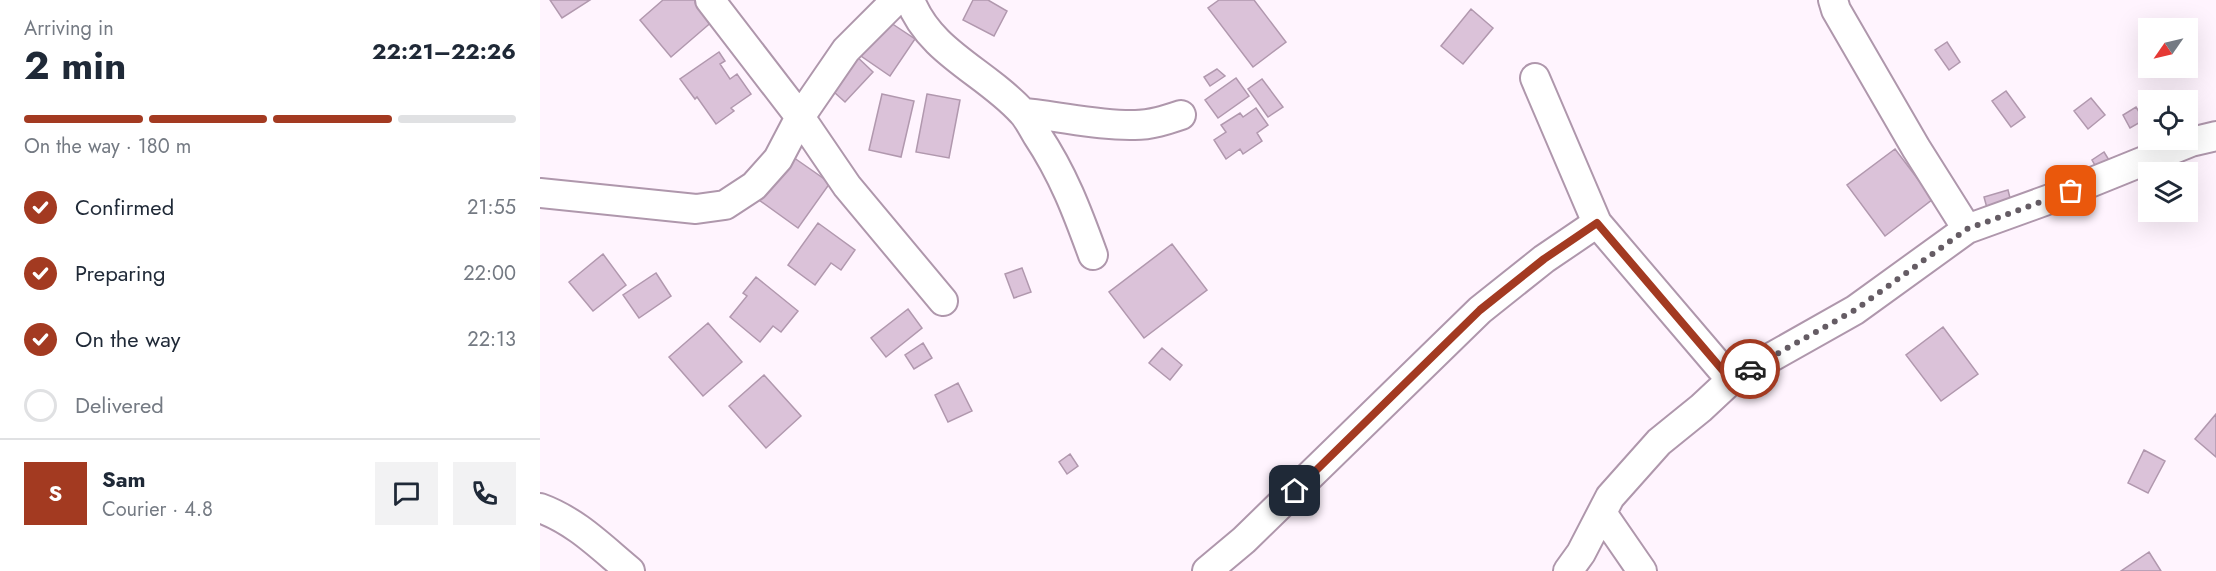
<!DOCTYPE html>
<meta charset="utf-8">
<style>
:root{--surface:#fff;--page:#f2f2f3;--text:#1f2937;--muted:#747a83;--line:#e0e1e3;--accent:#a33a21}
body{margin:0;font-family:Jost,sans-serif;background:var(--page);color:var(--text);height:100vh;display:flex;flex-direction:column;font-size:22px;white-space:nowrap}
*{box-sizing:border-box;margin:0}
p{font-size:20px;color:var(--muted)}
.icon{flex:none;width:33px;height:33px;fill:none;stroke:currentColor;stroke-width:2;stroke-linecap:round;stroke-linejoin:round}
.map{position:relative;flex:1;overflow:hidden}
.drawer{display:flex;flex-direction:column;background:var(--surface);width:540px}
.drawer>*{flex:none}
.needle{width:39px;rotate:236deg}
.tools{position:absolute;left:1598px;top:18px;display:grid;gap:12px}
.tools a{display:grid;place-items:center;width:60px;height:60px;border-radius:0px;background:var(--surface);box-shadow:0 6px 24px #0002;font-size:30px}
.pin{position:absolute;display:grid;place-items:center;width:51px;height:51px;color:#fff;margin:-26px;border-radius:12px;box-shadow:0 3px 9px #0006}
.courier{position:absolute;display:grid;place-items:center;width:60px;height:60px;margin:-30px;border:4px solid #a33a21;border-radius:50%;background:#fff;color:#222;box-shadow:0 2px 8px #0007}
.head em{font-style:normal;font-weight:700}
.head div{display:flex;flex-direction:column-reverse}
.head{display:flex;align-items:center;justify-content:space-between;height:102px;padding:0 24px}
h1{font-size:39px;font-weight:700;line-height:45px}
.bar{display:grid;grid-template-columns:repeat(4,1fr);gap:9px 6px;align-content:center;height:72px;padding:0 24px}
.bar i{height:8px;border-radius:4px;background:var(--line)}
.bar .selected{background:var(--accent)}
.bar p{grid-column:span 4}
.line{display:flex;align-items:center;gap:15px;padding:0 24px;border-top:2px solid var(--line)}
.line div{flex:1}
.round{display:grid;place-items:center;flex:none;width:63px;height:63px;border-radius:0px;background:var(--page)}
ol{padding:0 24px;list-style:none}
li{display:flex;align-items:center;gap:18px;height:66px}
li p{margin-inline-start:auto}
li .icon{padding:6px;border-radius:50%;background:var(--accent);color:#fff;stroke-width:4}
li:last-child{color:var(--muted)}
li i{width:33px;height:33px;border:3px solid var(--line);border-radius:50%}
main{display:flex;flex:1;min-height:0}
.map>svg:first-child{display:block}
.building{fill:#dbc2d9;stroke:#b198ae;stroke-width:1.5}
.lines{fill:none;stroke-linecap:round;stroke-linejoin:round}
.minor-casing{stroke:#af97ac;stroke-width:32}
.minor{stroke:#fff;stroke-width:28}
.done{stroke:#655c64;stroke-width:6;stroke-dasharray:0 10.8}
.route{stroke:#a33a21;stroke-width:8}
</style>
<main>
<section class="drawer">
<div class="head"><div><h1>2 min</h1><p>Arriving in</p></div><em>22:21–22:26</em></div>
<div class="bar"><i class="selected"></i><i class="selected"></i><i class="selected"></i><i></i><p>On the way · 180 m</p></div>
<ol>
<li><svg class="icon" aria-label="check" viewBox="0 0 24 24"><path d="M5 12l5 5 9-10"/></svg>Confirmed<p>21:55</p></li>
<li><svg class="icon" aria-label="check" viewBox="0 0 24 24"><path d="M5 12l5 5 9-10"/></svg>Preparing<p>22:00</p></li>
<li><svg class="icon" aria-label="check" viewBox="0 0 24 24"><path d="M5 12l5 5 9-10"/></svg>On the way<p>22:13</p></li>
<li><i></i>Delivered</li>
</ol>
<div class="line" style="height:108px"><b class="round" style="background:var(--accent);color:#fff">S</b><div><b>Sam</b><p>Courier · 4.8</p></div><a class="round"><svg class="icon" aria-label="chat" viewBox="0 0 24 24"><path d="M4 5h16v11H9l-5 4z"/></svg></a><a class="round"><svg class="icon" aria-label="phone" viewBox="0 0 24 24"><path d="M5 4h4l2 5-3 2q2 4 5 5l2-3 5 2v4C11 20 4 13 5 4z"/></svg></a></div>
</section>
<div class="map">
<svg width="1676" height="571" viewBox="0 0 1676 571">
<rect width="100%" height="100%" fill="#fff4fe"/>
<path class="building" d="M10,0H50L22,18Z
M123,0H157L174,20L131,57L100,20Z
M433,0H448L467,11L454,36L423,20Z
M679,0H714L746,42L713,67L668,8Z
M931,9L953,28L923,64L901,46Z
M345,19L375,39L350,76L321,56Z
M1407,42L1420,62L1409,70L1395,50Z
M179,52L185,61L180,64L190,79L197,74L211,94L191,108L194,111L176,124L157,97L155,99L140,79Z
M312,52L333,72L305,102L283,82Z
M677,69L685,76L670,86L664,77Z
M696,78L709,96L678,118L665,100Z
M722,79L743,107L728,117L708,89Z
M1466,91L1485,117L1471,127L1452,101Z
M342,94L374,101L361,157L329,150Z
M387,94L420,100L409,158L376,152Z
M1551,98L1565,115L1548,129L1534,111Z
M1596,107L1604,120L1590,128L1583,115Z
M716,108L728,125L717,133L722,141L703,154L700,149L686,159L674,140L686,132L681,125L700,113L703,117Z
M1355,149L1393,199L1345,236L1307,185Z
M1564,152L1572,165L1556,167L1552,160Z
M250,155L290,183L258,228L219,200Z
M1468,190L1471,202L1447,208L1444,197Z
M278,223L315,250L301,270L291,263L275,285L248,265Z
M632,244L667,290L604,338L569,292Z
M63,254L86,285L53,311L29,282Z
M482,268L491,292L474,298L465,274Z
M116,273L131,296L99,318L83,295Z
M216,277L258,311L241,332L233,326L220,342L190,317L207,296L203,293Z
M368,309L382,328L346,357L331,338Z
M168,323L202,362L163,396L129,357Z
M1403,327L1438,374L1401,401L1366,355Z
M383,343L392,358L374,369L365,355Z
M622,348L642,365L630,380L609,363Z
M224,375L261,416L226,448L189,406Z
M418,383L432,411L408,422L395,395Z
M1676,414V457L1655,439Z
M1604,450L1625,461L1608,493L1588,483Z
M530,454L538,466L527,474L519,462Z
M1609,552L1621,571H1581Z"/>
<g class="lines">
<defs>
<path id="minor" d="M170,0L260,117L307,186L403,301
M370,0C390,53 446,72 482,112C488,118 492,127 497,135C523,174 537,211 553,255
M1293,0L1296,10L1376,148L1427,229
M995,78L1057,223
M483,113C520,116 558,126 595,125C611,125 626,120 641,115
M0,193L156,209L185,205L214,186L238,159L260,117L306,50L356,0
M0,508C36,521 61,547 90,571
M1062,513L1102,571
M667,571L704,540L940,310L1004,259L1057,223L1191,380
M1028,571L1041,553L1070,497L1119,442L1161,408L1191,380L1315,310L1427,229L1510,199L1651,142L1676,136"/>
</defs>
<use href="#minor" class="minor-casing"/>
<use href="#minor" class="minor"/>
</g>
<g class="lines">
<path class="done" d="M1210,369L1315,310L1427,229L1531,191"/>
<path class="route" d="M755,491L940,310L1004,259L1057,223L1191,380L1210,369"/>
</g>
</svg>
<div class="tools">
<a><svg class="needle" viewBox="-14 -14 28 28"><path d="M0-13l5 13h-10z" fill="#e53935"/><path d="M0 13l5-13h-10z" fill="#747a83"/></svg></a>
<a><svg class="icon" aria-label="locate" viewBox="0 0 24 24"><circle cx="12" cy="12" r="6"/><path d="M12 2v4M12 18v4M2 12h4M18 12h4"/></svg></a>
<a><svg class="icon" aria-label="layers" viewBox="0 0 24 24"><path d="M12 4l9 5-9 5-9-5zM3 14l9 5 9-5"/></svg></a>
</div>
<div class="pin" style="left:1531px;top:191px;background:#ea580c"><svg class="icon" aria-label="bag" viewBox="0 0 24 24"><path d="M5 8h14l-1 12H6zM9 8a3 3 0 0 1 6 0"/></svg></div>
<div class="pin" style="left:755px;top:491px;background:#1f2937"><svg class="icon" aria-label="home" viewBox="0 0 24 24"><path d="M3 11l9-7 9 7M6 9v11h12V9"/></svg></div>
<div class="courier" style="left:1210px;top:369px"><svg class="icon" aria-label="car" viewBox="0 0 24 24"><path d="M5 17H2v-5l4-1 3-4h7l3 4 3 1v5h-3M9 17h6M6 11h13"/><circle cx="7" cy="17" r="2"/><circle cx="17" cy="17" r="2"/></svg></div>
</div>
</main>
